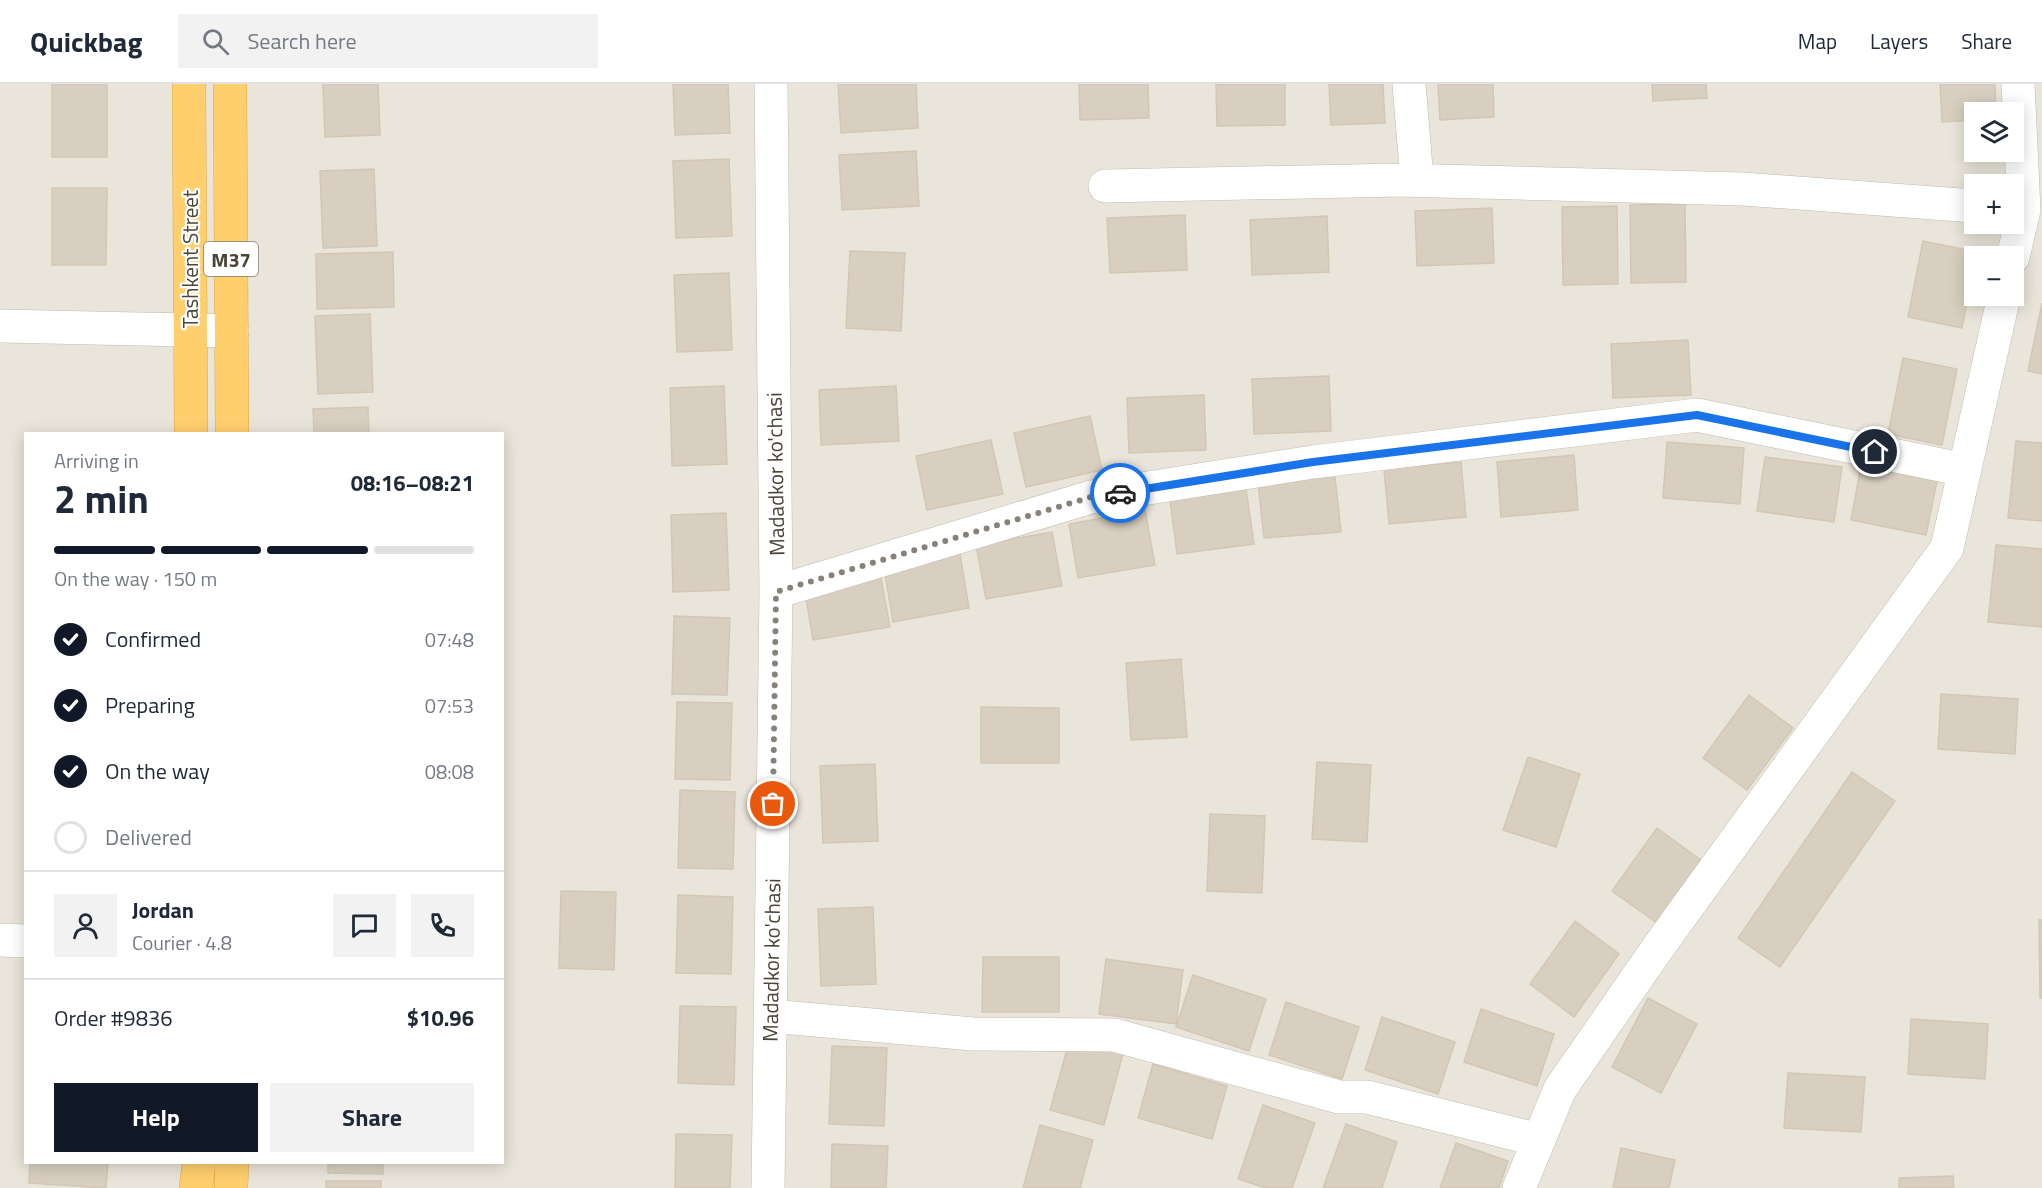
<!DOCTYPE html>
<meta charset="utf-8">
<style>
:root{--surface:#fff;--page:#f2f2f3;--text:#1f2937;--muted:#747a83;--line:#e0e1e3;--accent:#111827}
body{margin:0;font-family:"Titillium Web",sans-serif;background:var(--page);color:var(--text);height:100vh;display:flex;flex-direction:column;font-size:22px;white-space:nowrap}
*{box-sizing:border-box;margin:0}
p{font-size:20px;color:var(--muted)}
.icon{flex:none;width:33px;height:33px;fill:none;stroke:currentColor;stroke-width:2;stroke-linecap:round;stroke-linejoin:round}
.map{position:relative;flex:1;overflow:hidden}
.side{position:absolute;left:24px;top:348px;width:480px;height:732px;display:flex;flex-direction:column;background:var(--surface);border-radius:0px;box-shadow:0 3px 15px #0003}
.side>*{flex:none}
.tools{position:absolute;left:1964px;top:18px;display:grid;gap:12px}
.tools a{display:grid;place-items:center;width:60px;height:60px;border-radius:0px;background:var(--surface);box-shadow:0 3px 15px #0003;font-size:30px}
.pin{position:absolute;display:grid;place-items:center;width:51px;height:51px;color:#fff;margin:-26px;border:3px solid #fff;border-radius:50%;box-shadow:0 2px 6px #0007}
.courier{position:absolute;display:grid;place-items:center;width:60px;height:60px;margin:-30px;border:4px solid #1a73e8;border-radius:50%;background:#fff;color:#222;box-shadow:0 2px 8px #0007}
.head em{font-style:normal;font-weight:700}
.head div{display:flex;flex-direction:column-reverse}
.head{display:flex;align-items:center;justify-content:space-between;height:102px;padding:0 30px}
h1{font-size:39px;font-weight:700;line-height:45px}
.bar{display:grid;grid-template-columns:repeat(4,1fr);gap:9px 6px;align-content:center;height:72px;padding:0 30px}
.bar i{height:8px;border-radius:4px;background:var(--line)}
.bar .current{background:var(--accent)}
.bar p{grid-column:span 4}
.line{display:flex;align-items:center;gap:15px;padding:0 30px;border-top:2px solid var(--line)}
.line div{flex:1}
.round{display:grid;place-items:center;flex:none;width:63px;height:63px;border-radius:0px;background:var(--page)}
ol{padding:0 30px;list-style:none}
li{display:flex;align-items:center;gap:18px;height:66px}
li p{margin-inline-start:auto}
li .icon{padding:6px;border-radius:50%;background:var(--accent);color:#fff;stroke-width:4}
li:last-child{color:var(--muted)}
li i{width:33px;height:33px;border:3px solid var(--line);border-radius:50%}
.cta{display:flex;gap:12px;margin-top:auto;padding:12px 30px}
.cta a{flex:1;height:69px;border-radius:0px;background:var(--accent);color:#fff;font-size:24px;font-weight:700;line-height:69px;text-align:center}
.cta a+a{background:var(--page);color:var(--text)}
header{display:flex;align-items:center;gap:36px;box-sizing:border-box;height:84px;padding:0 30px;background:var(--surface);border-bottom:2px solid var(--line)}
header strong{font-size:28px}
nav{display:flex;gap:33px;margin-inline-start:auto;font-size:21px}
.search{width:420px;height:54px;background:var(--page);display:flex;align-items:center;gap:15px;box-sizing:border-box;padding:0 21px;border-radius:0px;color:var(--muted);font-size:22px}
.map>svg:first-child{display:block}
.residential{fill:#eae5da;fill-rule:evenodd}
.building{fill:#d8cfc1;stroke:#d3c7b4;stroke-width:1.5}
.lines{fill:none;stroke-linecap:round;stroke-linejoin:round}
.minor-casing{stroke:#c2bbae;stroke-width:34}
.highway-casing{stroke:#e0a43c;stroke-width:34}
.minor{stroke:#fff;stroke-width:33}
.highway{stroke:#ffcf6e;stroke-width:33}
.done{stroke:#878178;stroke-width:6;stroke-dasharray:0 10.8}
.route{stroke:#1a73e8;stroke-width:8}
.labels{text-anchor:middle;dominant-baseline:central;stroke-width:4.5;stroke-linejoin:round;paint-order:stroke}
.shield{fill:#fff;stroke:#817c74;stroke-width:1.5}
.shield-label{font-size:20px;font-weight:bold;fill:#4b4439}
.street-label{font-size:21px;fill:#4b4439;stroke:#fff}
</style>
<header>
<strong>Quickbag</strong>
<div class="search"><svg class="icon" aria-label="search" viewBox="0 0 24 24"><circle cx="10" cy="10" r="6"/><path d="M15 15l6 6"/></svg>Search here</div>
<nav><a>Map</a><a>Layers</a><a>Share</a></nav>
</header>
<div class="map">
<svg width="2042" height="1104" viewBox="0 0 2042 1104">
<rect width="100%" height="100%" fill="#f6f3ec"/>
<path class="residential" d="M0,0H2042V1104H0ZM1974,28H2013V68H1974ZM1974,100H2013V140H1974ZM1974,172H2013V212H1974ZM26,350H502V1078H26Z"/>
<path class="building" d="M52,0H107V73H52Z
M323,0H378L380,51L325,53Z
M673,0H728L730,49L675,51Z
M838,0H916L918,44L841,49Z
M1079,0H1148L1149,34L1080,36Z
M1216,0H1285V41L1217,42Z
M1329,0H1383L1385,39L1331,41Z
M1438,0H1493L1494,33L1440,36Z
M1652,0H1706L1707,14L1653,17Z
M1940,0H1995L1996,28H1974V36L1942,38Z
M916,67L919,122L842,126L839,71Z
M729,75L732,152L676,154L673,77Z
M374,85L377,162L323,164L320,87Z
M52,104H107L106,181H52Z
M1685,120L1686,198L1631,199L1630,121Z
M1617,122L1618,200L1563,201L1562,123Z
M1492,124L1494,179L1417,182L1415,127Z
M1185,131L1187,186L1110,189L1107,134Z
M1327,132L1329,188L1252,191L1250,136Z
M1923,157L1977,168L1976,172H1974V183L1962,244L1908,233Z
M850,167L905,169L901,247L846,244Z
M393,168L394,223L317,225L316,170Z
M729,189L732,266L677,268L674,191Z
M2042,219V290L2028,287Z
M370,230L373,308L318,310L315,232Z
M1688,256L1691,311L1613,314L1611,260Z
M1903,274L1957,285L1942,361L1888,350Z
M1329,292L1331,347L1254,350L1252,295Z
M724,302L727,380L672,382L670,304Z
M896,302L899,357L821,361L819,306Z
M1204,311L1206,366L1129,369L1127,314Z
M368,323L369,350H314L313,325Z
M1090,332L1102,386L1026,403L1014,349Z
M991,356L1003,410L927,426L916,372Z
M2016,357L2042,359V437L2008,434Z
M1667,358L1744,364L1740,420L1663,414Z
M1574,371L1578,426L1501,433L1497,378Z
M1765,373L1842,383L1834,438L1757,427Z
M1461,378L1466,433L1389,440L1384,385Z
M1861,382L1937,397L1926,451L1851,436Z
M1335,393L1341,448L1264,454L1258,399Z
M1246,405L1254,460L1177,470L1170,416Z
M1145,426L1155,481L1078,494L1069,440Z
M726,429L729,506L673,508L671,431Z
M1052,448L1062,502L986,515L976,461Z
M1996,461L2042,465V543L1988,538Z
M960,470L969,524L893,538L884,483Z
M880,489L890,543L813,556L804,502Z
M674,532L730,534L727,611L672,610Z
M1181,575L1187,653L1131,656L1126,579Z
M1941,610L2018,615L2015,670L1938,665Z
M1749,611L1793,644L1747,706L1703,674Z
M677,618L732,619L730,696L675,695Z
M981,623L1059,624V679H981Z
M1528,673L1580,690L1556,763L1503,746Z
M1317,678L1371,681L1367,758L1312,755Z
M875,680L878,757L823,759L820,682Z
M1852,688L1895,717L1780,883L1738,854Z
M680,706L735,708L733,785L678,784Z
M1210,730L1265,732L1262,809L1207,807Z
M1657,744L1702,777L1657,839L1612,807Z
M561,807L616,808L614,886L559,884Z
M678,811L733,813L731,890L676,889Z
M873,823L876,900L821,902L818,825Z
M2039,836H2042V914H2040Z
M1575,837L1619,870L1574,933L1530,900Z
M983,873H1059V928H982Z
M1106,875L1183,886L1176,940L1099,930Z
M1193,891L1266,915L1249,967L1176,943Z
M1648,914L1697,940L1661,1009L1612,983Z
M1286,918L1359,943L1342,995L1269,971Z
M680,922L736,923L734,1001L678,999Z
M1481,925L1554,950L1537,1002L1464,978Z
M1382,933L1455,958L1438,1010L1365,986Z
M1911,935L1988,940L1985,995L1908,990Z
M1071,951L1124,966L1104,1041L1050,1026Z
M832,962L887,964L884,1042L829,1040Z
M1153,980L1227,1002L1212,1055L1138,1034Z
M1788,989L1865,993L1861,1048L1784,1044Z
M1263,1021L1315,1039L1292,1104H1266L1238,1095Z
M1346,1040L1397,1058L1382,1104H1323Z
M1040,1041L1093,1056L1080,1104H1023Z
M676,1050L732,1051L730,1104H675Z
M1456,1059L1508,1077L1499,1104H1440Z
M832,1060L888,1062L886,1104H831Z
M1621,1064L1675,1076L1669,1104H1613Z
M30,1078H108L106,1104L29,1099Z
M328,1078H383V1090L328,1089Z
M1953,1092L1954,1104H1899V1094Z
M326,1097H381V1104H326Z"/>
<g class="lines">
<defs>
<path id="minor" d="M1409,0L1417,96
M1105,102L1400,96L1743,105L1974,122
M2013,173L2024,126L2018,0
M0,242L232,247
M776,508L1091,413L1313,378L1697,331L1965,386
M0,856L26,857
M770,932L973,950L1114,951L1339,1013H1367L1539,1056
M768,1104L776,508L771,0
M1519,1104L1560,1005L1657,865L1947,464L2004,212"/>
<path id="highway" d="M189,0L191,350
M230,0L232,350
M196,1104L199,1078
M231,1104L232,1078"/>
</defs>
<use href="#minor" class="minor-casing"/>
<use href="#highway" class="highway-casing"/>
<use href="#minor" class="minor"/>
<use href="#highway" class="highway"/>
</g>
<g class="lines">
<path class="done" d="M773,720L776,508L1091,413L1120,409"/>
<path class="route" d="M1120,409L1313,378L1697,331L1875,368"/>
</g>
<g class="labels">
<rect class="shield" x="204" y="158" width="54" height="34" rx="4.5"/>
<g class="shield-label">
<text x="231" y="175">M37</text>
</g>
<g class="street-label">
<text transform="translate(190 175) rotate(-90)">Tashkent Street</text>
<text transform="translate(775 390) rotate(-91)">Madadkor ko'chasi</text>
<text transform="translate(771 876) rotate(-89)">Madadkor ko'chasi</text>
</g>
</g>
</svg>
<div class="tools">
<a><svg class="icon" aria-label="layers" viewBox="0 0 24 24"><path d="M12 4l9 5-9 5-9-5zM3 14l9 5 9-5"/></svg></a>
<a>+</a>
<a>−</a>
</div>
<div class="pin" style="left:773px;top:720px;background:#ea580c"><svg class="icon" aria-label="bag" viewBox="0 0 24 24"><path d="M5 8h14l-1 12H6zM9 8a3 3 0 0 1 6 0"/></svg></div>
<div class="pin" style="left:1875px;top:368px;background:#1f2937"><svg class="icon" aria-label="home" viewBox="0 0 24 24"><path d="M3 11l9-7 9 7M6 9v11h12V9"/></svg></div>
<div class="courier" style="left:1120px;top:409px"><svg class="icon" aria-label="car" viewBox="0 0 24 24"><path d="M5 17H2v-5l4-1 3-4h7l3 4 3 1v5h-3M9 17h6M6 11h13"/><circle cx="7" cy="17" r="2"/><circle cx="17" cy="17" r="2"/></svg></div>
<section class="side">
<div class="head"><div><h1>2 min</h1><p>Arriving in</p></div><em>08:16–08:21</em></div>
<div class="bar"><i class="current"></i><i class="current"></i><i class="current"></i><i></i><p>On the way · 150 m</p></div>
<ol>
<li><svg class="icon" aria-label="check" viewBox="0 0 24 24"><path d="M5 12l5 5 9-10"/></svg>Confirmed<p>07:48</p></li>
<li><svg class="icon" aria-label="check" viewBox="0 0 24 24"><path d="M5 12l5 5 9-10"/></svg>Preparing<p>07:53</p></li>
<li><svg class="icon" aria-label="check" viewBox="0 0 24 24"><path d="M5 12l5 5 9-10"/></svg>On the way<p>08:08</p></li>
<li><i></i>Delivered</li>
</ol>
<div class="line" style="height:108px"><a class="round"><svg class="icon" aria-label="person" viewBox="0 0 24 24"><circle cx="12" cy="8" r="4"/><path d="M4 21q1-7 8-7t8 7"/></svg></a><div><b>Jordan</b><p>Courier · 4.8</p></div><a class="round"><svg class="icon" aria-label="chat" viewBox="0 0 24 24"><path d="M4 5h16v11H9l-5 4z"/></svg></a><a class="round"><svg class="icon" aria-label="phone" viewBox="0 0 24 24"><path d="M5 4h4l2 5-3 2q2 4 5 5l2-3 5 2v4C11 20 4 13 5 4z"/></svg></a></div>
<div class="line" style="height:78px"><div>Order #9836</div><b>$10.96</b></div>
<div class="cta"><a>Help</a><a>Share</a></div>
</section>
</div>
